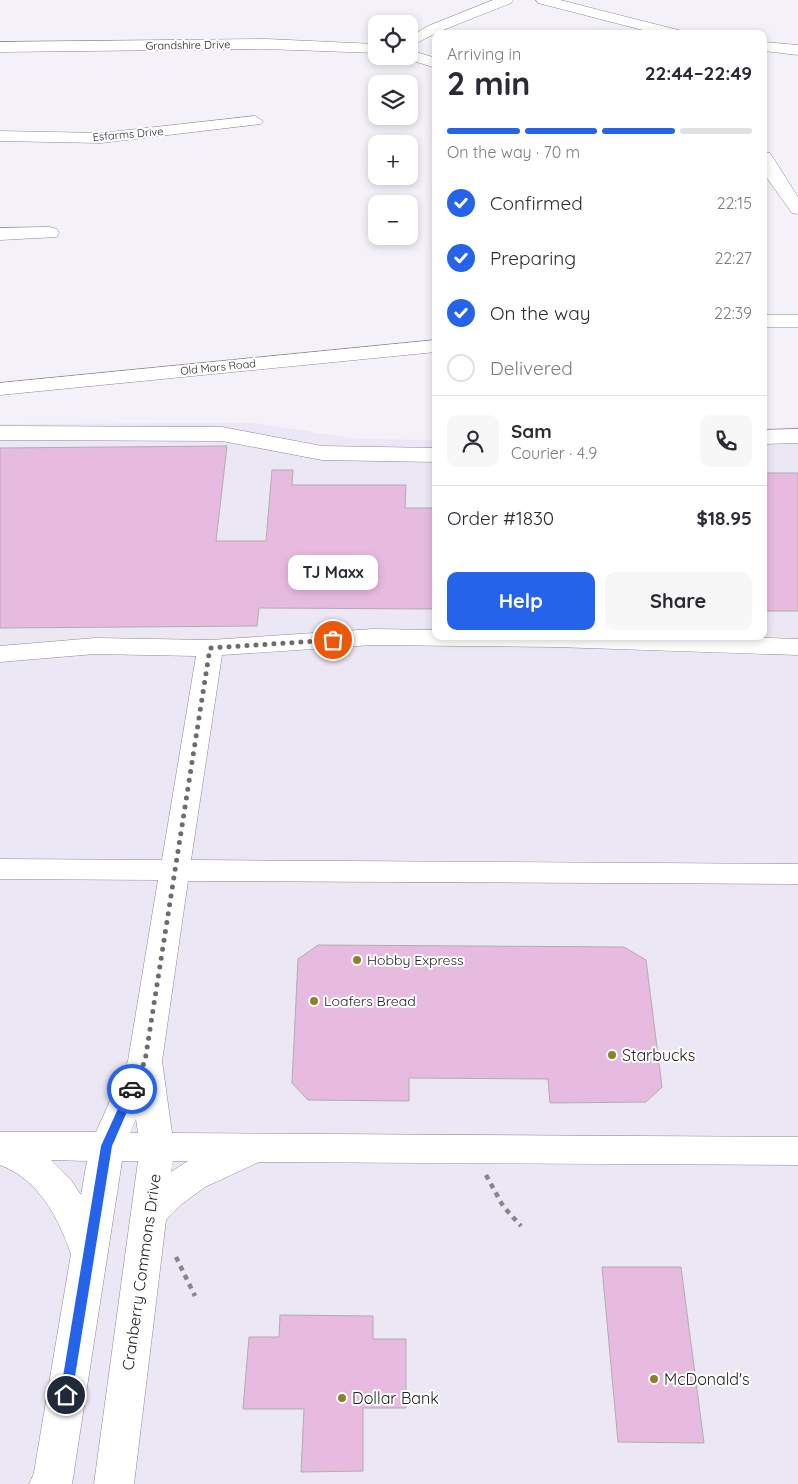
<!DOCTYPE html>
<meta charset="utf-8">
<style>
:root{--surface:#fff;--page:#f7f7f7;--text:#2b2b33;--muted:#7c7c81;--line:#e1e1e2;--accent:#2563eb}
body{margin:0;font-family:Quicksand,sans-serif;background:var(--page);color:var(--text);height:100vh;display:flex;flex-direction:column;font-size:19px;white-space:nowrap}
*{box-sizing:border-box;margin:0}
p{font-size:16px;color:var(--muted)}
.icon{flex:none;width:28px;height:28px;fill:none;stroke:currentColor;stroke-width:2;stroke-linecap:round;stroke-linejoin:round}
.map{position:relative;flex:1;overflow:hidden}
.details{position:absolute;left:432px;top:30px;width:335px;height:610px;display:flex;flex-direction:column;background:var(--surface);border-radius:10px;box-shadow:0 2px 8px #0003}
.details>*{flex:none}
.buttons{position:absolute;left:368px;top:15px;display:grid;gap:10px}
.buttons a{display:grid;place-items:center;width:50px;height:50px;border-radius:10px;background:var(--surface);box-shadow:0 2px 8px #0003;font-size:25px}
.pin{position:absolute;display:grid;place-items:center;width:42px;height:42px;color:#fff;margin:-21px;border:2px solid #fff;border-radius:50%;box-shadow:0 1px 5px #0007}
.courier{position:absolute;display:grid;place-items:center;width:50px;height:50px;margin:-25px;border:4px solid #2563eb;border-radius:50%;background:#fff;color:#222;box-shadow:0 1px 6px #0007}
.bubble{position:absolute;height:35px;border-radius:10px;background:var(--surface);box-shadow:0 2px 8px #0003;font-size:16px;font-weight:700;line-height:35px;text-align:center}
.summary em{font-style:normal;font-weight:700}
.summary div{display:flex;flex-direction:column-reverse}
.summary{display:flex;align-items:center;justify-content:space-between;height:85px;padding:0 15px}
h1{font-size:32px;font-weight:700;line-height:38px}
.bar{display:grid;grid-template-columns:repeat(4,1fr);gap:8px 5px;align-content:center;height:60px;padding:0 15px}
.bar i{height:6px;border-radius:4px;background:var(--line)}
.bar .on{background:var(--accent)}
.bar p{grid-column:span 4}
.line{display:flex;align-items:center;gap:12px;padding:0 15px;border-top:1px solid var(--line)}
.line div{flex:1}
.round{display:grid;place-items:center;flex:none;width:52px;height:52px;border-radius:10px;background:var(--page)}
ol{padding:0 15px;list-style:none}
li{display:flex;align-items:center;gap:15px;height:55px}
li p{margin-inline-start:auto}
li .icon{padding:5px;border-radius:50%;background:var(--accent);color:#fff;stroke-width:4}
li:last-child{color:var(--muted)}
li i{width:28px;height:28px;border:2px solid var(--line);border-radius:50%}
.button{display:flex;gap:10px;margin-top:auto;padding:10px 15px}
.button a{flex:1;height:58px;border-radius:10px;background:var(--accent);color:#fff;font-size:20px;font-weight:700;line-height:58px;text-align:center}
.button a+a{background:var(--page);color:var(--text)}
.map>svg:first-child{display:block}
.built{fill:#ebe7f4}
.building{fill:#e7bbdf;stroke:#b1acb0}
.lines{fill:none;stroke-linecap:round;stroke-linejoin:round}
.minor-casing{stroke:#8b898f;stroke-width:1}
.major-casing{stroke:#8b898f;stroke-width:1}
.path{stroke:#868588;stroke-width:4.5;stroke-dasharray:5 5;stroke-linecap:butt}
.minor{fill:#fff;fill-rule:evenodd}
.major{fill:#fff;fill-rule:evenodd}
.route{fill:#2563eb}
.done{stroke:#6c6b6e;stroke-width:5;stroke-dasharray:0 9}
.poi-dot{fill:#8d8027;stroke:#fff;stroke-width:2}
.labels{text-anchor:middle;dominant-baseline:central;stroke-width:4;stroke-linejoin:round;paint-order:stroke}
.far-street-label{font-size:11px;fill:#232224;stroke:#fff}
.poi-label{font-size:14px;fill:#232224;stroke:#fff;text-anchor:start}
.near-poi-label{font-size:16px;fill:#232224;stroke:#fff;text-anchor:start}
.near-street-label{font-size:16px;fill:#232224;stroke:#fff}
</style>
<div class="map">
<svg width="798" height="1484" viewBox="0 0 798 1484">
<rect width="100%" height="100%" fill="#f4f2f8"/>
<path class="built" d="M252,423L358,439L436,440V636H764V430L798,426V1484H0V424Z"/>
<path class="building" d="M227,446L216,541H266L272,470H293L292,485H406L405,508H436V609L259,608L257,626L0,628V448Z
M764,473H798V611H764Z
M318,945L624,947L646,960L662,1087L646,1102L550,1103L548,1079L409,1078V1101L308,1100L292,1083L298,959Z
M602,1267H681L704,1443L618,1442Z
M280,1315L373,1316V1339H406V1408H363V1471L301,1472L304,1409H243L249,1337H279Z"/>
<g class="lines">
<defs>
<path id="minor" d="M493,0H513L511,3L438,32L409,47V37L428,26Z
M536,0H560L682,31L684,34H658L538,3Z
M266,39L376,44V53L266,49L0,52V42Z
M764,42L798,45V55L764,51Z
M409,50L436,58V68L404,58L402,56H409Z
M255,116L263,121L261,124L101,143L0,141V131L101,133Z
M764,152L770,153L798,197V214L792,213L764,174Z
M50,227L57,229L59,233L57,237L0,240V228Z
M764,315H798V327H764Z
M436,340V352L0,395V383Z
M0,426L222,427L322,446L436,448V462L322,460L222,441L0,440Z
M798,429V443L764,444V430Z
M373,629L436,630V636H707L798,639V655L556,647L373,645L222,655L191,860L798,864V884L188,881L162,1061L172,1133L798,1137V1165L259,1162L205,1187L182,1204L166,1220L134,1484H94L138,1161H122L72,1484H32L71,1254C58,1217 39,1180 0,1165V1132H96L128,1061L158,880L0,879V859L162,860L196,656L95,654L0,662V646L95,638L210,640ZM136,1119L138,1133H130ZM51,1160L87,1161L81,1195L71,1180ZM173,1161H188L171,1172Z"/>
<path id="major" d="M54,1455L68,1460L74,1474L70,1484H29L40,1460Z"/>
</defs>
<use href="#minor" class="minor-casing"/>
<use href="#major" class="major-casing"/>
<path class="path" d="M486,1175L503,1206L521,1226
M176,1257L195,1296"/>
<use href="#minor" class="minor"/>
<use href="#major" class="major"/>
</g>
<path class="route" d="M132,1085L137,1089L112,1146L72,1395L66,1400L60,1395L101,1146L127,1089Z"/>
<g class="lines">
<path class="done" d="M132,1089L145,1061L210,648L333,640"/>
</g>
<g class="poi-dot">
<circle cx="357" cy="960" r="5"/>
<circle cx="314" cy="1001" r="5"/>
<circle cx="612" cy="1055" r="5"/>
<circle cx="654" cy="1379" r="5"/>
<circle cx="342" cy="1398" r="5"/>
</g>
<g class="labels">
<g class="far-street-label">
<text transform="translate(188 45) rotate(-1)">Grandshire Drive</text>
<text transform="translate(128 134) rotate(-5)">Esfarms Drive</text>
<text transform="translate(218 367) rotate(-6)">Old Mars Road</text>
</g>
<g class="poi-label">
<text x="367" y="960">Hobby Express</text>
<text x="324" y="1001">Loafers Bread</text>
</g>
<g class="near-poi-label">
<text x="622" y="1055">Starbucks</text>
<text x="664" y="1379">McDonald's</text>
<text x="352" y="1398">Dollar Bank</text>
</g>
<g class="near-street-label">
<text transform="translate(141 1272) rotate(-82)">Cranberry Commons Drive</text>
</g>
</g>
</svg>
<div class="buttons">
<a><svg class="icon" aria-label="locate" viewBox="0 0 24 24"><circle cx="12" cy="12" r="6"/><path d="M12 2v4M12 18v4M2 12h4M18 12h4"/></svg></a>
<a><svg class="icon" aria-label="layers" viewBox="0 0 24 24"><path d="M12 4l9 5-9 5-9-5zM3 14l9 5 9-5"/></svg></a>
<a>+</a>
<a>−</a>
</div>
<div class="pin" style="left:333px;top:640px;background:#ea580c"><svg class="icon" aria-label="bag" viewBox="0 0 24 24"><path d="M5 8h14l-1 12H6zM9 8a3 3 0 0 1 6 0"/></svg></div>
<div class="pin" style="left:66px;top:1395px;background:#1f2937"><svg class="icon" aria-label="home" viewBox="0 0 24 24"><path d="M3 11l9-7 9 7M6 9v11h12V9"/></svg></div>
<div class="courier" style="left:132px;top:1089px"><svg class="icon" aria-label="car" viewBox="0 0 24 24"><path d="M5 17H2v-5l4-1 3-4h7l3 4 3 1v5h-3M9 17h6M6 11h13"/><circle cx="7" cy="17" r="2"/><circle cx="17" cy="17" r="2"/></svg></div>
<div class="bubble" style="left:288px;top:555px;width:90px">TJ Maxx</div>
<section class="details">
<div class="summary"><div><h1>2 min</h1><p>Arriving in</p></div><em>22:44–22:49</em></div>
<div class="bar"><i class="on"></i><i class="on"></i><i class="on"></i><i></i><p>On the way · 70 m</p></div>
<ol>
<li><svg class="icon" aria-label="check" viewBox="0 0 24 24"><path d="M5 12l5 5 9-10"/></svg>Confirmed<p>22:15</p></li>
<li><svg class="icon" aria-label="check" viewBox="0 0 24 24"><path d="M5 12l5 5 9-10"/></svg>Preparing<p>22:27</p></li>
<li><svg class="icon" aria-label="check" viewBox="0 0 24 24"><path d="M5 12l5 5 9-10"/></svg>On the way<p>22:39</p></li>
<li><i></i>Delivered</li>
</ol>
<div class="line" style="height:90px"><a class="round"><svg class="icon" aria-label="person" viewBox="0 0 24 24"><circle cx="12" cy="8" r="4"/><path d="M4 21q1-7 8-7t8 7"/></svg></a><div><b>Sam</b><p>Courier · 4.9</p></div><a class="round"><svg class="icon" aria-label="phone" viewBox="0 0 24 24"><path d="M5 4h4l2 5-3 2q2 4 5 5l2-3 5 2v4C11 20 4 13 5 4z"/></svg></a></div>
<div class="line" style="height:65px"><div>Order #1830</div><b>$18.95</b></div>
<div class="button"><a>Help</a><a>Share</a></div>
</section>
</div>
